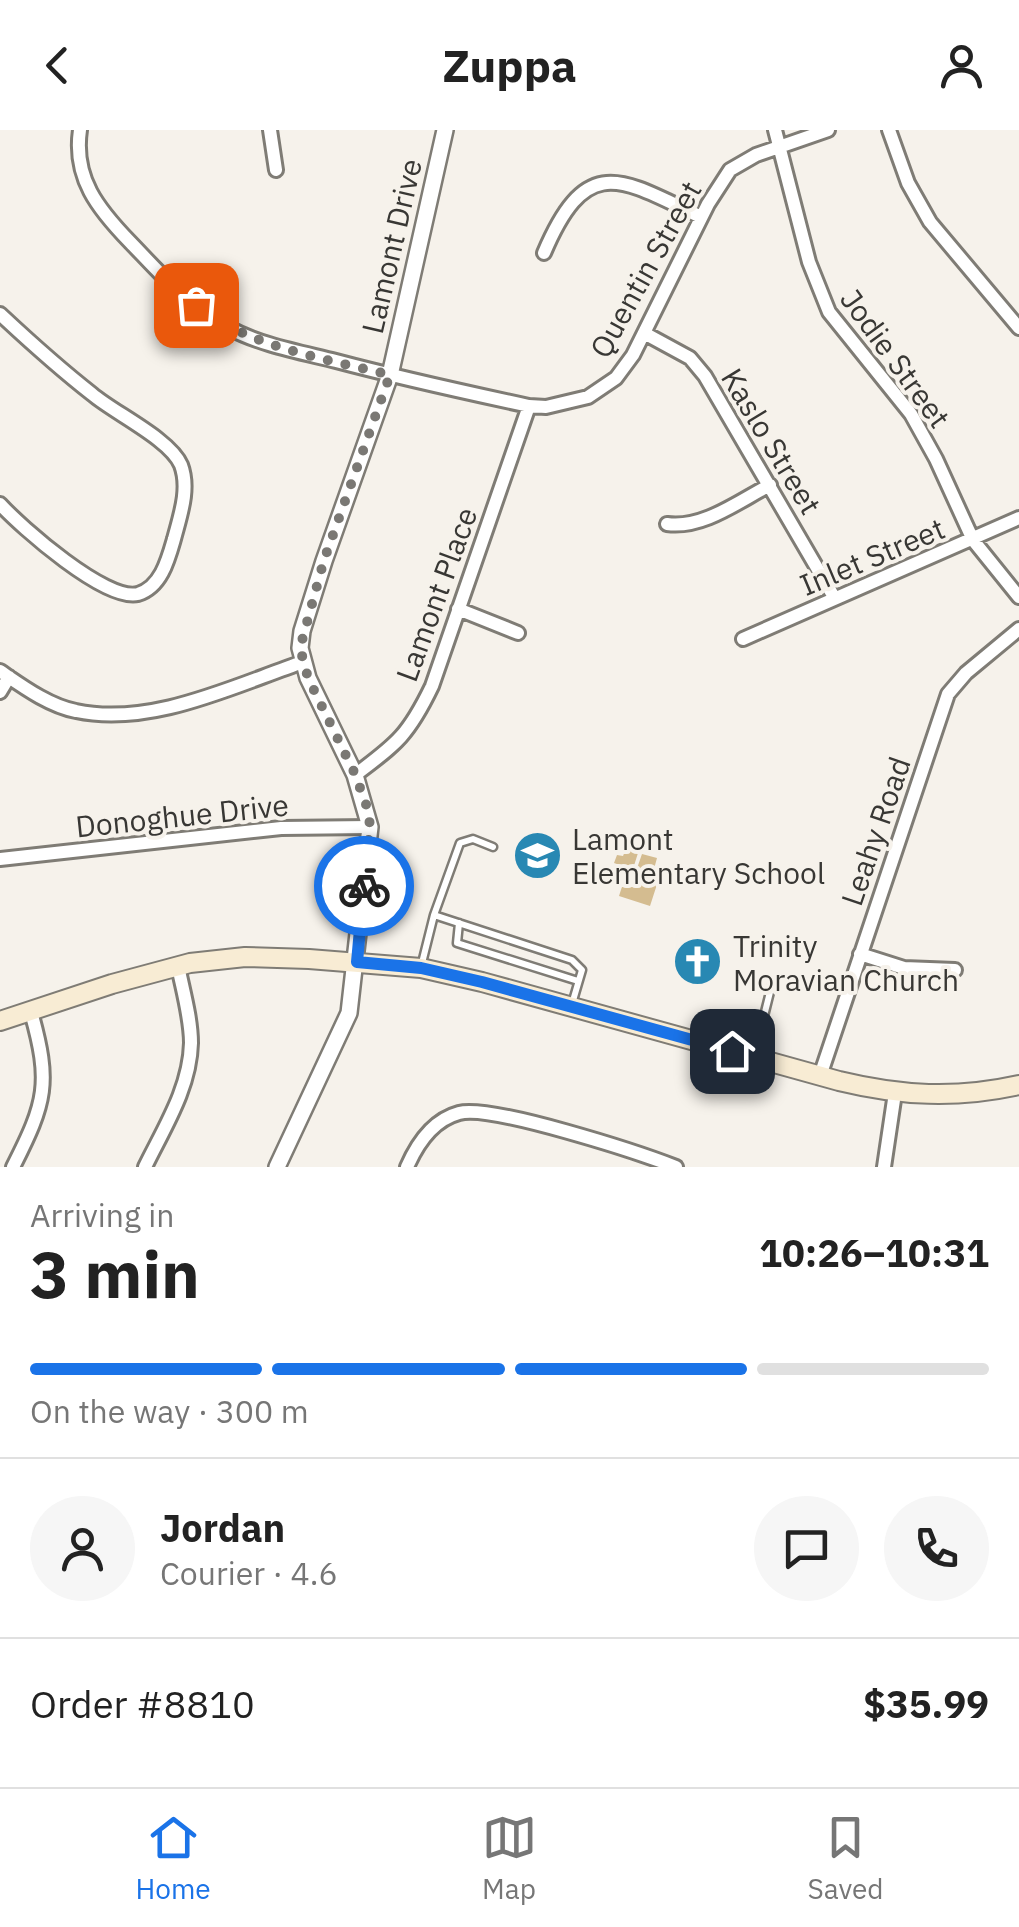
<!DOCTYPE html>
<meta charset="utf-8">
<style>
:root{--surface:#fff;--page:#f6f6f6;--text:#222;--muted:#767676;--line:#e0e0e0;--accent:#1a73e8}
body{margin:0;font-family:"IBM Plex Sans",sans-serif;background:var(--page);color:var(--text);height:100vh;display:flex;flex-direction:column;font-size:38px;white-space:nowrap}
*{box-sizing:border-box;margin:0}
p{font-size:32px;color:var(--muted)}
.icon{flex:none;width:55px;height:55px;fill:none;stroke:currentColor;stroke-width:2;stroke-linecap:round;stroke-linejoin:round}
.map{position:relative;height:1037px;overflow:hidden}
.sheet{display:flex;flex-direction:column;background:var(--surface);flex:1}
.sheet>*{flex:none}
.pin{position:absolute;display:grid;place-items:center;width:85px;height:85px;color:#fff;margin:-42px;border-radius:20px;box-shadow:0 5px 15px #0006}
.courier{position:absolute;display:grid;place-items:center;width:100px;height:100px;margin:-50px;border:8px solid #1a73e8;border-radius:50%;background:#fff;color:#222;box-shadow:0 2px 12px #0007}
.head em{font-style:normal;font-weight:700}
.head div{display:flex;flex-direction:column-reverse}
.head{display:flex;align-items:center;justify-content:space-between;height:170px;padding:0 30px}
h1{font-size:65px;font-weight:700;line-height:75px}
.bar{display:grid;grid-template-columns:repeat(4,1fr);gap:15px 10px;align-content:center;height:120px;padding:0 30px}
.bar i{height:12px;border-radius:8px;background:var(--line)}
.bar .current{background:var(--accent)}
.bar p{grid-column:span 4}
.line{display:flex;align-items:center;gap:25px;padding:0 30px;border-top:2px solid var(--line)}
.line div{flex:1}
.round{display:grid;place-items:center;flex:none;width:105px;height:105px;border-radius:52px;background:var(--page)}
header{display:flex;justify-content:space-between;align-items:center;height:130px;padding:0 30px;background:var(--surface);font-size:45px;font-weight:700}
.tab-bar{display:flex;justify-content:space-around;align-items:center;height:140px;border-top:2px solid var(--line);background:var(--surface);font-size:28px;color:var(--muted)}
.tab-bar a{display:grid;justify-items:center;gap:5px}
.tab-bar .current{color:var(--accent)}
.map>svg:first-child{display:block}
.green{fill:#d4bc90}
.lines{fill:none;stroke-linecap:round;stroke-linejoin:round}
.service-casing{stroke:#7f7c75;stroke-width:11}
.minor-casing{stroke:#7f7c75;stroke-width:18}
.tertiary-casing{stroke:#7f7c75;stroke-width:20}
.secondary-casing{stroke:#7f7c75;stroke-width:22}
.service{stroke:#fff;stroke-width:6}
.minor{stroke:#fff;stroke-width:12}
.tertiary{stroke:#fff;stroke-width:15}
.secondary{stroke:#f8ecd4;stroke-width:18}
.done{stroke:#7a7874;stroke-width:10;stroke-dasharray:0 18}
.route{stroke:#1a73e8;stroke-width:12}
.labels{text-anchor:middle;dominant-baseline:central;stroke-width:8;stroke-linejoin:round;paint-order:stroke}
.street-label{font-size:30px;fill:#383734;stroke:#f6f2eb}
.poi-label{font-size:30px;fill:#383734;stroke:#f6f2eb;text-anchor:start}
</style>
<header><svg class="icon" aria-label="back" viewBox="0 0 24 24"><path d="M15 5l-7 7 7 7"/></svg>Zuppa<svg class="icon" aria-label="person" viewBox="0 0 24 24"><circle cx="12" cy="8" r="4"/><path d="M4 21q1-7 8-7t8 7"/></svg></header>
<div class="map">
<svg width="1019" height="1037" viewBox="0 0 1019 1037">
<rect width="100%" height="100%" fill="#f6f2eb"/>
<path class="green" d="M626,719L638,723L632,742L635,744L642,724L657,728L654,739L661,742L650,776L619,766L628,738L614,733L617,725L623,726Z"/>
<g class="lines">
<defs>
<path id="service" d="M434,785L460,713L473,709L493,717
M459,793L457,813L578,851
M421,837L434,785L572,830L582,840L572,874
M754,926L772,854"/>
<path id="minor" d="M80,0C73,48 98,79 130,112C159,142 190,178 227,197C260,215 300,222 336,231C400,248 464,262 529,276L546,277L588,267L616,248L633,225L708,74L730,40L756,25L828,0
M270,0L276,40
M775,0L809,132L829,182L911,284L936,329L973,410L1019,467
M889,0L908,53L930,92L1019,198
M544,123C587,22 621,49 701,87
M0,184C30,212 60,239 92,264C114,283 170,309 181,335C190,359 180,386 174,409C168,430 161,457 138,464C106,472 21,397 0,374
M644,203L690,228L705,246L834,467
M667,394C703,399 739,371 770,355
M458,479L518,503
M743,509L1019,388
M0,541C22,556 49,576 76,581C151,597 233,556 303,532
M0,562L9,547
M355,645C397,614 409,604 432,556L529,276
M0,729L281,698L370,697
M860,824L904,838L955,840
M820,946L948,564L966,543L1019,499
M13,1037C46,972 51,953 31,882
M145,1037C164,998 190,958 191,913C191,888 183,861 178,836
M407,1037C417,1014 433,990 459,983C491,974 640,1023 676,1037
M884,1037L895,963"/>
<path id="tertiary" d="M277,1037L349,883L370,697L355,645L308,548L300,518L302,501L324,431L390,245L445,0"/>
<path id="secondary" d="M0,891L112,854L190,833L245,827L309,829L421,838L482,852L839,951C901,966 956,969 1019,955"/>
</defs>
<use href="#service" class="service-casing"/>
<use href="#minor" class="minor-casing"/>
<use href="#tertiary" class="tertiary-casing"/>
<use href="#secondary" class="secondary-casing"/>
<use href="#service" class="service"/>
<use href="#minor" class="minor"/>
<use href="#tertiary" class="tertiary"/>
<use href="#secondary" class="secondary"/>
</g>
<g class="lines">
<path class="done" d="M196,175C251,218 323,228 390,245L324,430L300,518L308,548L355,644L368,680L370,696L364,756"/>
<path class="route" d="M364,756L357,832L421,838L482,852L732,921"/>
</g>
<defs>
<symbol id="school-disc" viewBox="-11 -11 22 22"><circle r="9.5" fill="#2888b3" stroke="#f6f2eb"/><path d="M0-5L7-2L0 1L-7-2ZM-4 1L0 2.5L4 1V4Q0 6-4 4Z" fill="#fff"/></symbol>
<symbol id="church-disc" viewBox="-11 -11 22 22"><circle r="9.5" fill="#2888b3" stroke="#f6f2eb"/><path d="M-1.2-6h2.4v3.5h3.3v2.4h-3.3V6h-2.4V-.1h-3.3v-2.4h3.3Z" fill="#fff"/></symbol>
</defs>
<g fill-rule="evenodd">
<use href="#school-disc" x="510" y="698" width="55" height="55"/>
<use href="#church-disc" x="670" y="804" width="55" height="55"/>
</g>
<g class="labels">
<g class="street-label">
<text transform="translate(391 116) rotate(-77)">Lamont Drive</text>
<text transform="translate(645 139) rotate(-61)">Quentin Street</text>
<text transform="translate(896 228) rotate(54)">Jodie Street</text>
<text transform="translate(772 311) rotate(59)">Kaslo Street</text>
<text transform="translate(872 426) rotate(-23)">Inlet Street</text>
<text transform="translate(436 464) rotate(-70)">Lamont Place</text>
<text transform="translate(182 685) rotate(-6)">Donoghue Drive</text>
<text transform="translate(875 701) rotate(-71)">Leahy Road</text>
</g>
<g class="poi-label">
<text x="572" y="708">Lamont<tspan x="572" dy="34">Elementary School</tspan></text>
<text x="733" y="815">Trinity<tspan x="733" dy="34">Moravian Church</tspan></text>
</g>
</g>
</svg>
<div class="pin" style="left:196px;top:175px;background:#ea580c"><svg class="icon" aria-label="bag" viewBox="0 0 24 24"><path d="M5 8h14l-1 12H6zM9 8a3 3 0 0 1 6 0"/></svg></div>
<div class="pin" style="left:732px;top:921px;background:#1f2937"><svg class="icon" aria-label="home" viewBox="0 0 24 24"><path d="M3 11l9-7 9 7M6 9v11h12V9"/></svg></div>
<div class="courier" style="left:364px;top:756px"><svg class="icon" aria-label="bike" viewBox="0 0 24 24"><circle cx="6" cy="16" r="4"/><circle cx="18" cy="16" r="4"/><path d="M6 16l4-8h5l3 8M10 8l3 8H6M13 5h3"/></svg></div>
</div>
<section class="sheet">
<div class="head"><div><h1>3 min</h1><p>Arriving in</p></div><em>10:26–10:31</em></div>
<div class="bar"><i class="current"></i><i class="current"></i><i class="current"></i><i></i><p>On the way · 300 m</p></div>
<div class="line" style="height:180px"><a class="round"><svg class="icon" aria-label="person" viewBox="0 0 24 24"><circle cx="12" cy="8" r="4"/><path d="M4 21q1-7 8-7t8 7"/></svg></a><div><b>Jordan</b><p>Courier · 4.6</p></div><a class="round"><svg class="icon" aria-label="chat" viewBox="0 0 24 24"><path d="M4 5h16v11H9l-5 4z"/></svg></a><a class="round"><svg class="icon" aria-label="phone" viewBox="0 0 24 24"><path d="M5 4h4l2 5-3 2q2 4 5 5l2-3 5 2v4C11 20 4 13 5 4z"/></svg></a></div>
<div class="line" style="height:130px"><div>Order #8810</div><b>$35.99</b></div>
</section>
<nav class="tab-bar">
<a class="current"><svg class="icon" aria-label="home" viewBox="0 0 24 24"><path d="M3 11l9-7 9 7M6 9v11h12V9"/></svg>Home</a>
<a><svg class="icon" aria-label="map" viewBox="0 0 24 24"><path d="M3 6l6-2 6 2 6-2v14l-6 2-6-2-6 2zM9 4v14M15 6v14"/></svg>Map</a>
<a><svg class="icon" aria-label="saved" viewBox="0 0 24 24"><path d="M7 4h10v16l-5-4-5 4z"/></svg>Saved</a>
</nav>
